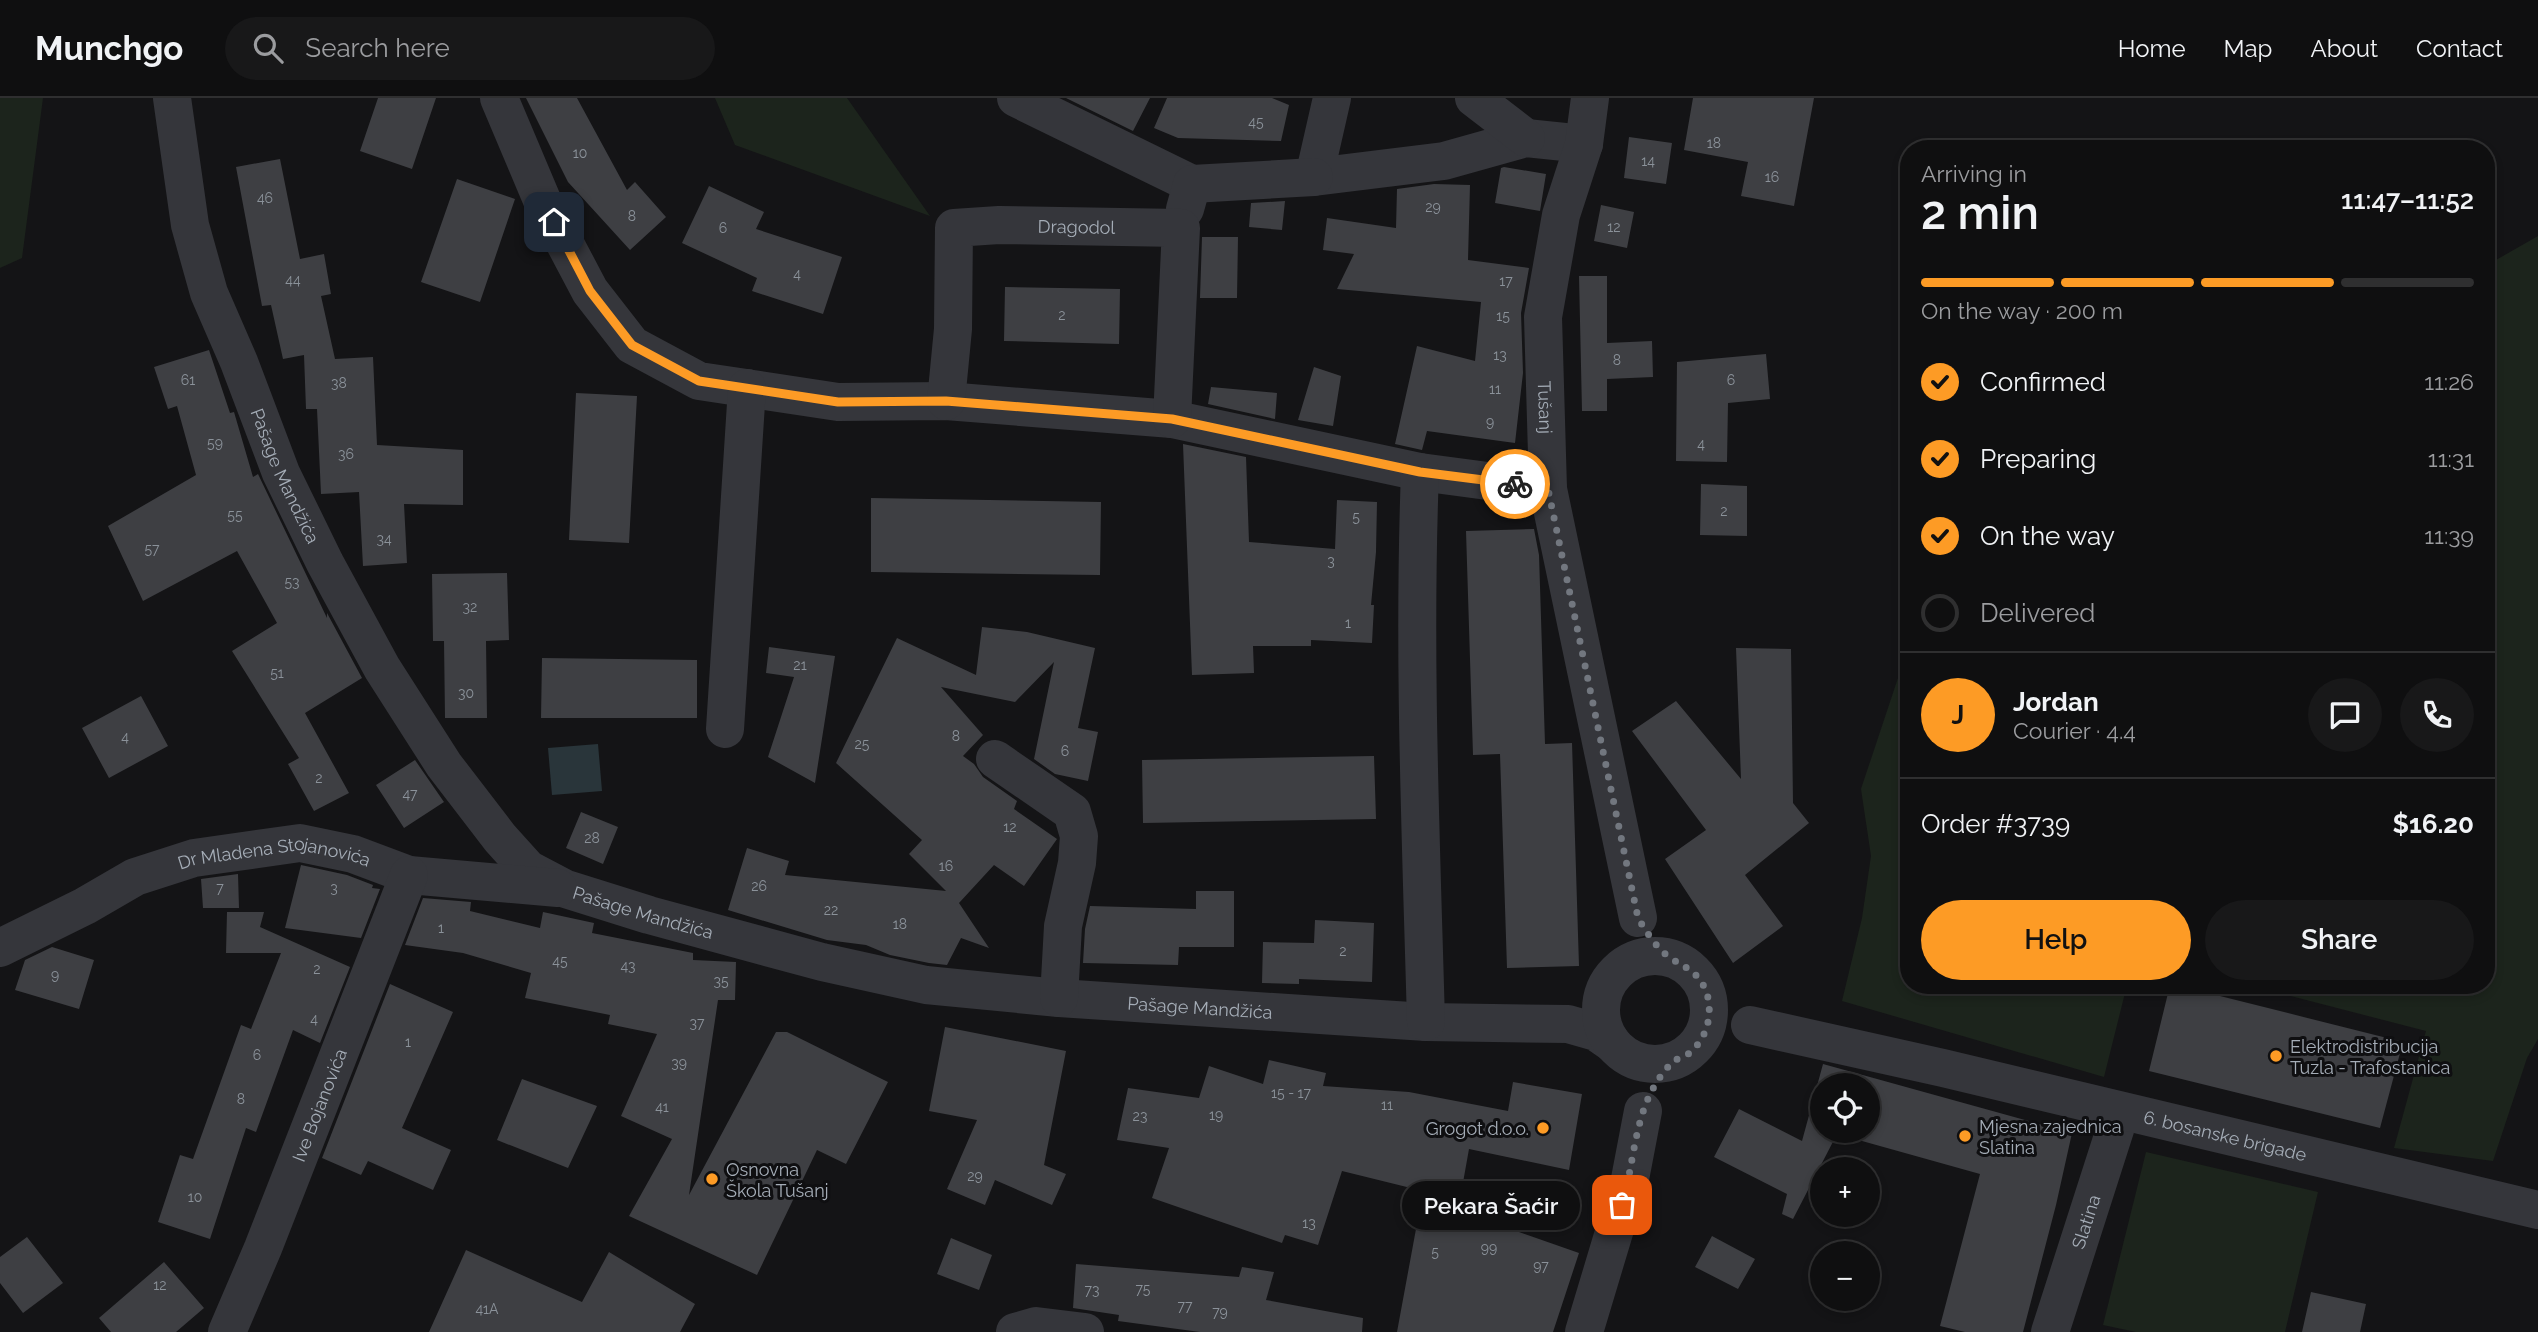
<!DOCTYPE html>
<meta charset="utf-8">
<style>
:root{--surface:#0f0f10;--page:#181819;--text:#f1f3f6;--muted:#9b9c9f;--line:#2f2f30;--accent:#fd9b25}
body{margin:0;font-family:Raleway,sans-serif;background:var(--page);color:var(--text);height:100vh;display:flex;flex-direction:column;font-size:26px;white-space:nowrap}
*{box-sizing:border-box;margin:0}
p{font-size:23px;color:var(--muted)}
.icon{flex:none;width:38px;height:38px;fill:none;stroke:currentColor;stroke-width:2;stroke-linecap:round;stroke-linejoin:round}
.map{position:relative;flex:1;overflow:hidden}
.side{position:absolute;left:1900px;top:42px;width:595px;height:854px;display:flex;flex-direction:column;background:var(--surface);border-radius:28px;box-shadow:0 4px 10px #0003,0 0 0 2px var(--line)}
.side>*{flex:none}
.controls{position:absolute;left:1810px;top:975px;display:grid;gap:14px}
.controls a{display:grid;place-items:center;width:70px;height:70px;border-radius:50%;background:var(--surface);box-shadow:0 4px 10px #0003,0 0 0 2px var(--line);font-size:35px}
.pin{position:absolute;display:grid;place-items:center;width:60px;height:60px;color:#fff;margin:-30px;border-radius:14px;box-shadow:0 4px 10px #0006}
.courier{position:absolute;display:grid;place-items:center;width:70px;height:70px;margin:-35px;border:5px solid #fd9b25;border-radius:50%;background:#fff;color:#222;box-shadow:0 2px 9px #0007}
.bubble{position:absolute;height:49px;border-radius:24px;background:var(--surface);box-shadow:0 4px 10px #0003,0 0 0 2px var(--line);font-size:23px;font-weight:600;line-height:49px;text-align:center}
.headline em{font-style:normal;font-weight:600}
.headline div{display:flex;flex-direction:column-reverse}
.headline{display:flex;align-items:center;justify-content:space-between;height:119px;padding:0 21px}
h1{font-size:46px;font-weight:600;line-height:52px}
.bar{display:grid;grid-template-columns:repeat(4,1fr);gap:10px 7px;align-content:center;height:84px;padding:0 21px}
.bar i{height:9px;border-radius:5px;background:var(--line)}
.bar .on{background:var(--accent)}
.bar p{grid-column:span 4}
.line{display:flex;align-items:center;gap:18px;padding:0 21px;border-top:2px solid var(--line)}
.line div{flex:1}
.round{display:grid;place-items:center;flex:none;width:74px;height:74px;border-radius:37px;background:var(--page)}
ol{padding:0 21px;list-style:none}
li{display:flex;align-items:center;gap:21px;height:77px}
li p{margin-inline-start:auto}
li .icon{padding:7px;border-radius:50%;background:var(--accent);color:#111;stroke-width:4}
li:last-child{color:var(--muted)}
li i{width:38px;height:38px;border:4px solid var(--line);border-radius:50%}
.cta{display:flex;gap:14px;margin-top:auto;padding:14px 21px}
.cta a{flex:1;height:80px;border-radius:42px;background:var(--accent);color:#111;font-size:28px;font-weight:600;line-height:80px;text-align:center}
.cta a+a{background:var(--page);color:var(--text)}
header{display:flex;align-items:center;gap:42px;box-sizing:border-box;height:98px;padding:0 35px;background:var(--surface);border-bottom:2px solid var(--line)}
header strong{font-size:33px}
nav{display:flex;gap:38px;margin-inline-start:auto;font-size:24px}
.search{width:490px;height:63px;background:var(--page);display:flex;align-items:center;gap:18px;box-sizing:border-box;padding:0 24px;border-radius:38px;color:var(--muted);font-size:26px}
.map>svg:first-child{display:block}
.green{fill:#1c241c}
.water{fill:#29353a}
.building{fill:#3e3f43;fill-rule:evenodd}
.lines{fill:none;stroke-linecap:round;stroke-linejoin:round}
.minor{stroke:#35363b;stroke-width:38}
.tertiary{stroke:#35363b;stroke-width:38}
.done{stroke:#72777f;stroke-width:7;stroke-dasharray:0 12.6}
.route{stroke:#fd9b25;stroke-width:9}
.poi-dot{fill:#fd9b25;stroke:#0f0f11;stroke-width:2.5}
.labels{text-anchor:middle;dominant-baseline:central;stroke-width:6;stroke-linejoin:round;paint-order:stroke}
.number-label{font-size:14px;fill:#8b929a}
.street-label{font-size:18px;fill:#a5adb7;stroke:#0f0f11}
.poi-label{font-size:18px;fill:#a5adb7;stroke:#0f0f11;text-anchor:start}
</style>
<header>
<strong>Munchgo</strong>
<div class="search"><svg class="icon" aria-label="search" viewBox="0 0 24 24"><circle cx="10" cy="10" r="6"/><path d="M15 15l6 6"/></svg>Search here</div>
<nav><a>Home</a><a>Map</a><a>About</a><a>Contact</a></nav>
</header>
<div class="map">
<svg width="2538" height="1234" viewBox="0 0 2538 1234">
<rect width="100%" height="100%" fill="#141416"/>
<path class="green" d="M0,0H43L22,160L0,170Z
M715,0H847L930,118L735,47Z
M2538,138V941L2527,960L2493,1063L2394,1050L2426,933L2248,887H2487V162H2496Z
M1909,547V887H2127L2104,979L1842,903L1862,820L1871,758L1861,691Z
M2146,1054L2318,1094L2285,1234H2136L2103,1227Z"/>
<path class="water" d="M598,646L602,693L552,697L548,650Z"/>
<path class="building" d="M378,0H436L412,71L360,53Z
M526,0H577L627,92L635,84L666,119L630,152L568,84Z
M1066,0H1150L1133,33Z
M1167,0H1272L1289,7L1281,43L1178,40L1154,30Z
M1693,0H1814L1794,108L1741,98L1748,64L1684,52Z
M1629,39L1672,45L1666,86L1624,80Z
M280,61L300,161L324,156L331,196L321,198L335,261L373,259L377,347L463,352V407L404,406L407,465L363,468L359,394L321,396L317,311H306L304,257L283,261L271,207L262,208L236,69Z
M1504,69L1546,76L1540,113L1495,105L1501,70Z
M457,81L515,101L480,204L421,184Z
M1434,86L1470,87L1468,162L1529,170L1521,215L1523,275L1515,345L1427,333L1422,352L1395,346L1417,248L1475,263L1481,204L1337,191L1354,156L1323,152L1327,120L1396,130L1397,91Z
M709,88L764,114L756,131L842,159L823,216L752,193L757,180L682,145Z
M1285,103L1282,132L1249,129L1251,105Z
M1601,107L1634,114L1627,150L1594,143Z
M1202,139H1238L1237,200H1200Z
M1579,178H1607V245L1652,243L1653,279L1607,281V313H1582Z
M1005,189L1120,191L1119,246L1004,243Z
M209,252L230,315L234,314L253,379L258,376L327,520V515L362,580L305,615L349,695L314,713L288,666L299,660L232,553L277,525L237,453L143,503L108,428L196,377L177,308L168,311L154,269Z
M1766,256L1770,301L1728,305L1727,364L1676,363L1677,264Z
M1314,269L1341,278L1333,328L1298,322Z
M1211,289L1277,295L1275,321L1208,306Z
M576,295L637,298L629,445L569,442Z
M1183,346L1246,359L1249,444L1335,451L1337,402L1377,404L1376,454L1371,507H1374L1372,545L1311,542V548H1253L1254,575L1192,577Z
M1701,386L1747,388V438L1700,437Z
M871,400L1101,404L1100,477L871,474Z
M1534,431L1539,457L1545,646L1572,645L1579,868L1507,870L1500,656L1473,657L1466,433Z
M507,475L509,542L486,543L487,620H445L444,543H433L432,476Z
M982,529L1027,534L1095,550L1078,630L1098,634L1088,683L1055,676L1034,661L1054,564L1015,604L941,589L983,637L963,658L974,666L983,679L1017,703L1014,711L1057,741L1024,788L994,767L959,805L989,850L961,840L947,867L929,865L890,857L866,847L827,842L728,812L747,750L789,763L785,777L946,793L909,756L922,742L836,665L897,540L976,577Z
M769,549L835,558L815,685L768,659L794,579L766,575Z
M1736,550L1791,551L1793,705L1809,725L1745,777L1783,828L1733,865L1665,761L1706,732L1632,633L1676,603L1741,681Z
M542,560L697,562V620H541Z
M141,598L168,648L109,680L82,630Z
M1374,658L1376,721L1143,725L1142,662Z
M415,662L444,704L404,730L376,687Z
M581,714L618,729L603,766L566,750Z
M301,767L347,777L373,787L372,790L380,791L361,840L285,830Z
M238,776L239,810H203L201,781Z
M1196,793H1234V849H1179L1178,867L1083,865L1085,831L1090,808L1196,811Z
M423,800L471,804L470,813L540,830L543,814L594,825L592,835L693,855V862L736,864L735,902H718L689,1097L776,934H787L888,984L846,1066L817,1052L757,1177L629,1118L672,1041L621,1018L657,936L608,926L610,917L525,900L531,875L463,855L405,847Z
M227,814H264L260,829L350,869L320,945L293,932L256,1034L246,1030L210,1141L158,1124L180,1057L193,1061L241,927L251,931L281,855H226Z
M1315,822L1374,825L1372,884L1299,881V886L1262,885L1263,844L1314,845Z
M52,849L94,862L79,911L15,892L25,862Z
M390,886L453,914L402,1030L451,1052L433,1092L368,1063L361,1077L322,1060Z
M2170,887L2188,890L2403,944L2380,1030L2149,973Z
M945,929L1066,953L1044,1067L1066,1076L1052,1107L995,1082L985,1107L947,1091L977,1022L929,1013Z
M1269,962L1326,975L1323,988L1409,994L1508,1013L1513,984L1582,996L1569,1072L1469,1051L1457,1118L1505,1125V1129L1579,1155L1553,1234H1397L1423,1093L1342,1073L1318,1147L1285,1137L1282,1145L1152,1100L1169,1050L1117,1042L1128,990L1199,1000L1209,968L1263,986Z
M1823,966L2072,1035L2056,1107L2023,1234H1965L1940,1228L1980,1076L1837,1036L1793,1121L1782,1116L1787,1096L1714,1059L1739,1011L1802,1043ZM1822,987H1867V1032H1822Z
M522,981L597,1008L568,1070L497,1042Z
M1712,1138L1755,1161L1738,1191L1695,1169Z
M27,1139L63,1185L23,1215L0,1185V1159Z
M951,1140L992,1157L979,1192L937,1176Z
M466,1152L582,1204L609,1154L695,1206L680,1234H429Z
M164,1164L204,1210L176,1234H111L99,1220Z
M1076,1166L1239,1179L1242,1169L1274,1174L1266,1202L1363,1220L1362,1234H1200L1118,1223L1119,1217L1073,1210Z
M2311,1194L2366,1206L2360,1234H2302Z"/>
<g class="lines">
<g class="minor">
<path id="s1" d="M172,0L190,127L209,195L239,264L281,375L325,465L382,570L444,667L500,740L528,771L566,791L649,817L822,864L926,887L1059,900L1426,924L1568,926L1596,934L1612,945"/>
<path d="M499,0L542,102L590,193L632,247L699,283L838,304L946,303L1172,321L1420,374L1548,391"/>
<path d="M1016,0L1192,86"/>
<path d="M1332,0L1314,79L1444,63L1526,40L1584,46"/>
<path d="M1474,0L1526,40"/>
<path d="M1185,111L1192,86L1314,79"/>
<path id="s2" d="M946,303L953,231L954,130L999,127L1181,130L1172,321"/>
<path d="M1420,374C1413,557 1421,740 1426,924"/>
<path d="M725,631L747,290"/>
<path d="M995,661L1072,714L1079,738L1077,765L1063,828L1059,900"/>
<path id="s3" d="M0,850L85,808L135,779L194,760L300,745L353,756L409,777L558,790"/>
<path id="s4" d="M227,1234L263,1150L409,777"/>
<path d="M1015,1234L1036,1228L1085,1234"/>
<path id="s5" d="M2050,1234L2121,1013"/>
</g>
<g class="tertiary">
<path id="s6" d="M1590,0L1584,46L1561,117L1543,219L1548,391L1638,820"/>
<circle cx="1655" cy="912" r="54"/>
<path id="s7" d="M1750,927L1943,970L2538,1112"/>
<path d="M1584,1234L1630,1081L1643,1013"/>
</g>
</g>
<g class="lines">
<path class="done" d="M1515,386L1548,391L1638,820C1647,835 1657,851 1672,861C1688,871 1698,874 1706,893C1714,915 1707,942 1688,956C1684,959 1678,960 1674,963C1668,968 1661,977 1657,984C1634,1019 1634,1067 1622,1107"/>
<path class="route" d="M554,124L590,193L632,247L699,283L838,304L946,303L1172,321L1420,374L1515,386"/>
</g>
<g class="poi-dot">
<circle cx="2276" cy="958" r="7"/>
<circle cx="1543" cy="1030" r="7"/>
<circle cx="1965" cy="1038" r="7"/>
<circle cx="712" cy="1081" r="7"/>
</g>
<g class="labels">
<g class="number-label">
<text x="1256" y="24">45</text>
<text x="1714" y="45">18</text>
<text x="580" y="55">10</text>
<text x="1648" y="63">14</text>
<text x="1772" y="79">16</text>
<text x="265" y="100">46</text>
<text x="1433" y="109">29</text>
<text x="632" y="118">8</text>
<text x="1614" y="129">12</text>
<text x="723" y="130">6</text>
<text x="797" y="176">4</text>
<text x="293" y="182">44</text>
<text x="1506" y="183">17</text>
<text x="1062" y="217">2</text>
<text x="1503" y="218">15</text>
<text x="1500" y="257">13</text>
<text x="1617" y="262">8</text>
<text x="188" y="282">61</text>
<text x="1731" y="282">6</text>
<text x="339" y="285">38</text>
<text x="1495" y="291">11</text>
<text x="1490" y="324">9</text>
<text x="215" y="345">59</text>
<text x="1701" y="346">4</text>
<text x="346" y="356">36</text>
<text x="1724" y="413">2</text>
<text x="235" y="417">55</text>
<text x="1356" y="419">5</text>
<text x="384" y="441">34</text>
<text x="152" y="451">57</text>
<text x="1331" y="463">3</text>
<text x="292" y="484">53</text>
<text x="470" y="509">32</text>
<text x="1348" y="525">1</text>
<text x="800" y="567">21</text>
<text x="277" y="575">51</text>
<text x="466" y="595">30</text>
<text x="956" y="638">8</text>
<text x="125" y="639">4</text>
<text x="862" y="646">25</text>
<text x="1065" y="653">6</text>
<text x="319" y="680">2</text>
<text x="410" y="696">47</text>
<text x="1010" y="729">12</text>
<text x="592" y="740">28</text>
<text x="946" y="768">16</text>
<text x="759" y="788">26</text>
<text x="220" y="790">7</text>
<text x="334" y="790">3</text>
<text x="831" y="812">22</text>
<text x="900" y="826">18</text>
<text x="441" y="830">1</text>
<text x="1343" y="853">2</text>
<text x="560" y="863">45</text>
<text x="628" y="868">43</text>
<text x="317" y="871">2</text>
<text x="55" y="877">9</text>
<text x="721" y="883">35</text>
<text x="314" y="921">4</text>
<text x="697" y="925">37</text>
<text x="408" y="944">1</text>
<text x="257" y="957">6</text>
<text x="679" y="965">39</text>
<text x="1291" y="995">15 - 17</text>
<text x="241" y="1001">8</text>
<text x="1387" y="1007">11</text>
<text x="662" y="1009">41</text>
<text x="1216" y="1017">19</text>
<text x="1140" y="1018">23</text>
<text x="975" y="1078">29</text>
<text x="195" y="1099">10</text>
<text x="1309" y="1125">13</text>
<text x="1489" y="1150">99</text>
<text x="1435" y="1154">5</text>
<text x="1541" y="1168">97</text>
<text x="160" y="1187">12</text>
<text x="1143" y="1191">75</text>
<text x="1092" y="1192">73</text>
<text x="1185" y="1208">77</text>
<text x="487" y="1211">41A</text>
<text x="1220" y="1214">79</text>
</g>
<g class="street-label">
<text stroke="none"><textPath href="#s2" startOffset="296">Dragodol</textPath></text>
<text stroke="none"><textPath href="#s6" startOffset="315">Tušanj</textPath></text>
<text stroke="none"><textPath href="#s1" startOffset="397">Pašage Mandžića</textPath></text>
<text stroke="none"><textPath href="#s3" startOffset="296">Dr Mladena Stojanovića</textPath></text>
<text stroke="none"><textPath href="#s1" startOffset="985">Pašage Mandžića</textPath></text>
<text stroke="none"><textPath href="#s1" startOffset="1552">Pašage Mandžića</textPath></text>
<text stroke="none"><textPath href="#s4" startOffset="245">Ive Bojanovića</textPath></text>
<text stroke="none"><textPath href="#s7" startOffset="488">6. bosanske brigade</textPath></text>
<text stroke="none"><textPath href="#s5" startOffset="116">Slatina</textPath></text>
</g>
<g class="poi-label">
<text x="2290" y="948">Elektrodistribucija<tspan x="2290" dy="21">Tuzla - Trafostanica</tspan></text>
<text x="1979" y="1028">Mjesna zajednica<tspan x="1979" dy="21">Slatina</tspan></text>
<text x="1529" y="1030" text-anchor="end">Grogot d.o.o.</text>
<text x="726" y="1071">Osnovna<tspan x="726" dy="21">Škola Tušanj</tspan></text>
</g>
</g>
</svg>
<div class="controls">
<a><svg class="icon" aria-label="locate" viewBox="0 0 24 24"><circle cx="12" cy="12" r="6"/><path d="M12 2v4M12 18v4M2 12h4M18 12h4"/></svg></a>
<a>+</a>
<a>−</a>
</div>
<div class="pin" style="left:1622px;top:1107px;background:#ea580c"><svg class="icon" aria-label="bag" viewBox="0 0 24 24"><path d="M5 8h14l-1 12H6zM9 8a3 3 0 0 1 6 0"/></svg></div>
<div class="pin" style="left:554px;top:124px;background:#1f2937"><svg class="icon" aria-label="home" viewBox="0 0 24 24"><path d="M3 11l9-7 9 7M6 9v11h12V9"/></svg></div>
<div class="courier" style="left:1515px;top:386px"><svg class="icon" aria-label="bike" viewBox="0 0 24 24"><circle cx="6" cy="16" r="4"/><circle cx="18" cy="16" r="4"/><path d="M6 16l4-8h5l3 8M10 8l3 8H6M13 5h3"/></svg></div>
<div class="bubble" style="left:1402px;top:1083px;width:178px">Pekara Šaćir</div>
<section class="side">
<div class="headline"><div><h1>2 min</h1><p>Arriving in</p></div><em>11:47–11:52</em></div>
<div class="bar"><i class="on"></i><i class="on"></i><i class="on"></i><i></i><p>On the way · 200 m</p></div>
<ol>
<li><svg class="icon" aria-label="check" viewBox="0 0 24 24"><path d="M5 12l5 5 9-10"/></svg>Confirmed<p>11:26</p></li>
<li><svg class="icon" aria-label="check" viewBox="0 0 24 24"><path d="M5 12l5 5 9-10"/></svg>Preparing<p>11:31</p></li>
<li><svg class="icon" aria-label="check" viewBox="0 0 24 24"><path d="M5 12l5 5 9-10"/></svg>On the way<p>11:39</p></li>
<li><i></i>Delivered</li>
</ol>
<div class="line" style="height:126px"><b class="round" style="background:var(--accent);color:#111">J</b><div><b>Jordan</b><p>Courier · 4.4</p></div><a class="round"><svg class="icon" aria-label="chat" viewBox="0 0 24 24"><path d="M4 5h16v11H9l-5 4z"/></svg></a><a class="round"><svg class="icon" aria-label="phone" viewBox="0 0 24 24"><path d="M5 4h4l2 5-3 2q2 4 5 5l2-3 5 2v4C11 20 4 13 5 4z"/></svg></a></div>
<div class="line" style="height:91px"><div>Order #3739</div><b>$16.20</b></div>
<div class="cta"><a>Help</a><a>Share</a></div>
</section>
</div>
